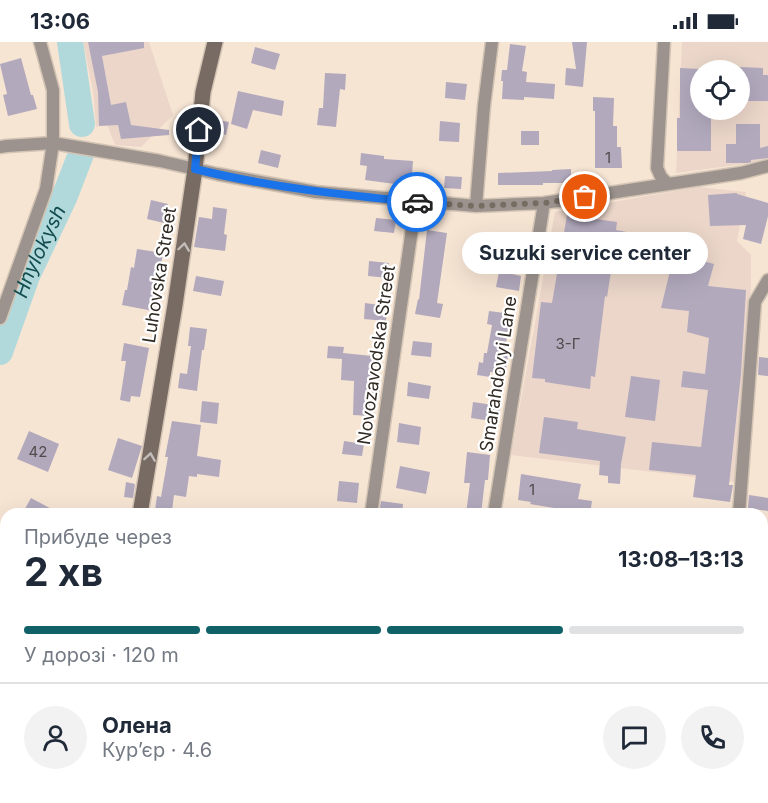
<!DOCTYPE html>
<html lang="uk">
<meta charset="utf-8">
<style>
:root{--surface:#fff;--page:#f2f2f3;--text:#1f2937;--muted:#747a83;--line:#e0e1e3;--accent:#116168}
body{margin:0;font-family:Inter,sans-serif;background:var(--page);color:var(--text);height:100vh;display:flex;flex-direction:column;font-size:22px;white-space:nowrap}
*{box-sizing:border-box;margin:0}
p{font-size:20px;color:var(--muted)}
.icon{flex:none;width:33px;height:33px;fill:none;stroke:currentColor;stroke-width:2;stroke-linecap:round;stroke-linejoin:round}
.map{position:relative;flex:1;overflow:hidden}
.details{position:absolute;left:0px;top:466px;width:768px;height:296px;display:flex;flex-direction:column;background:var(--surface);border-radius:18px 18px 0 0;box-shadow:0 6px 24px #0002}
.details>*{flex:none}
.buttons{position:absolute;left:690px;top:18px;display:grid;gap:12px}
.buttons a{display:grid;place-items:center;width:60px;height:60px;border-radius:50%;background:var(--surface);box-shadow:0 6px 24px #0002;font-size:30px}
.pin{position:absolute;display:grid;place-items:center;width:51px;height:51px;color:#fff;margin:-26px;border:3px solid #fff;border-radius:50%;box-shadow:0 2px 6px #0007}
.courier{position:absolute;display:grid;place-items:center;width:60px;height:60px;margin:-30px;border:4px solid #1a73e8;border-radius:50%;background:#fff;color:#222;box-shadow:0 2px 8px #0007}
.bubble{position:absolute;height:42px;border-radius:21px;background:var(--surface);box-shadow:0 6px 24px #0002;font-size:20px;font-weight:700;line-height:42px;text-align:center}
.headline em{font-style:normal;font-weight:700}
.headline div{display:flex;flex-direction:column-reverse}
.headline{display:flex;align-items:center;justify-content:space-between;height:102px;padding:0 24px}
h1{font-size:39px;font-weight:700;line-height:45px}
.bar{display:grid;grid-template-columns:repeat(4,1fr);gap:9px 6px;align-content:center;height:72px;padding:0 24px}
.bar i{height:8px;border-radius:4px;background:var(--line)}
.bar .current{background:var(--accent)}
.bar p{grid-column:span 4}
.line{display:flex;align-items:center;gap:15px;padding:0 24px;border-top:2px solid var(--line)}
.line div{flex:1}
.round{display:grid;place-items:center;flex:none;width:63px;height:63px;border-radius:32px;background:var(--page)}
.status{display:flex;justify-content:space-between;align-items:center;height:42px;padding:0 30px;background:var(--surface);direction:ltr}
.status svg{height:16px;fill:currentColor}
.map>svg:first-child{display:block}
.industrial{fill:#ebd6c9;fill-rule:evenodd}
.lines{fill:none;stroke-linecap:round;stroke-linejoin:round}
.river{stroke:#b1d9db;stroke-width:26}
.building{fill:#b2a9bd}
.street-casing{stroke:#d3c4b4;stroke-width:15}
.secondary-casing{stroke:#d3c4b4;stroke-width:18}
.street{stroke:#9c938e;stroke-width:12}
.secondary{stroke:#786b63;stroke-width:15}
.oneway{stroke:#c2bcb9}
.done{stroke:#766c62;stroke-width:6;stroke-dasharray:0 10.8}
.route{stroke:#1a73e8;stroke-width:8}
.labels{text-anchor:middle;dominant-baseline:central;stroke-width:4.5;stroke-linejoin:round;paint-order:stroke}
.number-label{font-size:15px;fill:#514a4a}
.street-label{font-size:18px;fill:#312b24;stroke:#fff}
.water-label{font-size:20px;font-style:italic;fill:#124c4f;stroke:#fff}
</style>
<div class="status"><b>13:06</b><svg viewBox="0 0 49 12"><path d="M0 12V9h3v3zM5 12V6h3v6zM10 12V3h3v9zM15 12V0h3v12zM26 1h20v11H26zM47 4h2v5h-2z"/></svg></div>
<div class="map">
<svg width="768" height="761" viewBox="0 0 768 761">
<rect width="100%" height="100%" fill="#f7e5d4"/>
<path class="industrial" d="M83,0H149L173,73L141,105L115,103L107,82L96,85L93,49Z
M682,0H768V118L752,121L676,131ZM700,28H740V68H700Z
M699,145L746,150L737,199L751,213V244L736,440L511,413L555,170Z"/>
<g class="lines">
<g class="river">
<path d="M70,0L82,82"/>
<path id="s1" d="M0,310L27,234L64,156L81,112"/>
</g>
</g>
<path class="building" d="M88,0H144V6L102,14L111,63L126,60L131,83L169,88V93L121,97L118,83L99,84L98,50Z
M572,0H587L583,45L565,43L566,26L576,27Z
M510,2L526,4L522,29L527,30L526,40L555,42L554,57L524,55V58L502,57L503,39H501L502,28H507Z
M255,5L280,12L275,28L251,21Z
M21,16L31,53H33L37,67L8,74L3,53L7,52L0,22Z
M740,25L763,26V33H768V59H740Z
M680,26L700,27V68H711V109H677V76H680Z
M325,31L346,32L345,48L340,47L336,85L317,83L319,66H323Z
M446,40L467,42L465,58L445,56Z
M238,49L284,59L282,74L253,68L247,87L231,82Z
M593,55L614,56L613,84H617V105H621L622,126H595V69H593Z
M218,78L229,80L226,93L218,91L216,98L208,96L210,79L217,81Z
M440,79L460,81L459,100L439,99Z
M736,82H760V106L768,104V116L751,118V120L747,121H726V102H736Z
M521,89H539V103H521Z
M261,108L281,113L278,126L258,121Z
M361,111L384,114V117L413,119L411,146L395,145V142L365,138L367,124L360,123Z
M571,127V141H543V143H498V131L552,129V128Z
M445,134L462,135L461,147L444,146Z
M737,151V152L768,161V174L761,202L743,197L746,183L710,184L708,153Z
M151,158L168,162L164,181L147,177Z
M213,165L227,167L224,192L227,193L225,209L194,205L199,175L212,177Z
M567,173L617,180L616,188L643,193L641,208L615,204L607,255L605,254L595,335L591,334L590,347L545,340V337L532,336L541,260L552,261Z
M376,176L396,178L394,191L374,189Z
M427,188L447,191L437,261L443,262L440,276L415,272L418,257L419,258Z
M491,191L529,196L528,207L515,206L512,232L521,234L519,249L496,245L502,215L489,213Z
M137,207L163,211L153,269L122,263L125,248H127L131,225L134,226Z
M677,212L714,222L708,244L746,248L741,332L729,443H733L730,460L693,455L696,433L649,428L652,400L701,405L708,348L681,345L683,329L705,332L709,296L687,290L689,269L661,266L671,225H673Z
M369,219L389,221L388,236L368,234Z
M196,234L224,239L221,254L193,249Z
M365,261L387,264L386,279L364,277Z
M489,269L511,272L504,313L508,314L505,332L490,330V335L477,333L479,320L483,321L484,311H487L492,283L487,282Z
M190,285L207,287L204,308H202L197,349L178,346L180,331L187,332L191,304H188Z
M413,299L432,301L431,315L411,313Z
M124,301L149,306L140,355L131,354L130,360L120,358L126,319H121Z
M328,304L344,305L343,311L372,314L370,339H380L379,357H370V374L353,373L354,339L341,338L342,317L327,316Z
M759,315L768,316V334L758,333Z
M631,334L660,338L655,379L625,375Z
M408,340L431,344L429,357L407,354Z
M202,359L219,361L217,382L200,380Z
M473,360L500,364L498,380L471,376Z
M544,375L578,380L577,387L626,395L621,422L620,442L608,441V434L599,433L600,419L539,411Z
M172,379L201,383L197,414L221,418L219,435L197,432V435L189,434L186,455L174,453L172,469L155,468L157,454L161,455L168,415H165Z
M399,381L421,385L419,403L397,400Z
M29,389L59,402L48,430L17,417Z
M118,396L142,404L132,436L108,428Z
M344,399L364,402L362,414L342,412Z
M467,410L490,413L488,438H485L481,472H466L470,441H464Z
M400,424L430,430L426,452L396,446Z
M521,432L581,442L578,457L592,459L590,472H578V470L530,462L531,460L518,458Z
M339,439L359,441L357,461L337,459Z
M126,440L135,442L133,456L124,455Z
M749,453L768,456V469L748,466Z
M31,456L61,472H22Z
M381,459L403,462L402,472H379Z"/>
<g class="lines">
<defs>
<path id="street" d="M664,0L657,126L661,135L668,142
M0,105L7,104L53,101L160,119L217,132L316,150L476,164L544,161L741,131L768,124
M476,164L484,64L492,0
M0,276L46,147L53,101V48L40,0
M371,472L416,159
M494,472L544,161
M739,472L755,260L768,238
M336,761L337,756
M714,761L715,756"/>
<path id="secondary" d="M140,472L175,263L195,127L203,50L215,0
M49,761L51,756"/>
</defs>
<use href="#street" class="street-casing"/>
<use href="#secondary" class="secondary-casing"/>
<use href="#street" class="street"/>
<use href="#secondary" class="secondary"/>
</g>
<defs><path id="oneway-chevron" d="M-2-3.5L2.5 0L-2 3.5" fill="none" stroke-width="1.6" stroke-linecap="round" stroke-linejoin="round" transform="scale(1.5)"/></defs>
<g class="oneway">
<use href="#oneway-chevron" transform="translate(184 205) rotate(-82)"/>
<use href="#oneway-chevron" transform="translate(150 415) rotate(-81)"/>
</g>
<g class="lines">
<path class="done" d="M417,160L476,164L544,161L585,155"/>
<path class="route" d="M199,88L195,127C268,145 342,153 417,160"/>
</g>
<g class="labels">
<g class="number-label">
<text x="608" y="115">1</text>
<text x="568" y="301">3-Г</text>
<text x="38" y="409">42</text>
<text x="532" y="447">1</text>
</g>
<g class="street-label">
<text transform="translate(159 233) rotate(-81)">Luhovska Street</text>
<text transform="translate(376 313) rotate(-82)">Novozavodska Street</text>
<text transform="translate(498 332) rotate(-81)">Smarahdovyi Lane</text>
</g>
<g class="water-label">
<text stroke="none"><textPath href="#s1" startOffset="108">Hnylokysh</textPath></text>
</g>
</g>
</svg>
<div class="buttons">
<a><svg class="icon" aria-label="locate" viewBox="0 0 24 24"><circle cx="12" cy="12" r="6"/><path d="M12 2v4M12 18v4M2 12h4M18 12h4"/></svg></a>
</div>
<div class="pin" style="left:585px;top:155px;background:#ea580c"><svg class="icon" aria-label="bag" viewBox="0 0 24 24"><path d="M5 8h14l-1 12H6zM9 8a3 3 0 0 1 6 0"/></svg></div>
<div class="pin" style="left:199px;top:88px;background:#1f2937"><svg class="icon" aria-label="home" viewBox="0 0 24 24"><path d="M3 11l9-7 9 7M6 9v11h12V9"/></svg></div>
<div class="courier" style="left:417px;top:160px"><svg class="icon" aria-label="car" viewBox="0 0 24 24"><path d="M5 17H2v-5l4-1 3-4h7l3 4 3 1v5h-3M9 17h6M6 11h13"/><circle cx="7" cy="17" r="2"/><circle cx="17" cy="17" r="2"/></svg></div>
<div class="bubble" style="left:462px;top:190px;width:246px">Suzuki service center</div>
<section class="details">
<div class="headline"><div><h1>2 хв</h1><p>Прибуде через</p></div><em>13:08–13:13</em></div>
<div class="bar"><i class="current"></i><i class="current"></i><i class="current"></i><i></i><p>У дорозі · 120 m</p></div>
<div class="line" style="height:108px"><a class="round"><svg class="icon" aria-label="person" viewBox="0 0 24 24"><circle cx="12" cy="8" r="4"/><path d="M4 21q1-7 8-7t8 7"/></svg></a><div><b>Олена</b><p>Кур’єр · 4.6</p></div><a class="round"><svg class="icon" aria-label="chat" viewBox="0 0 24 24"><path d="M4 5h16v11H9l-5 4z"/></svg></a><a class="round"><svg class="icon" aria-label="phone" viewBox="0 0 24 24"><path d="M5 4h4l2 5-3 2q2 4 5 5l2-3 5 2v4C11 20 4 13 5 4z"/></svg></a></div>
</section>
</div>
